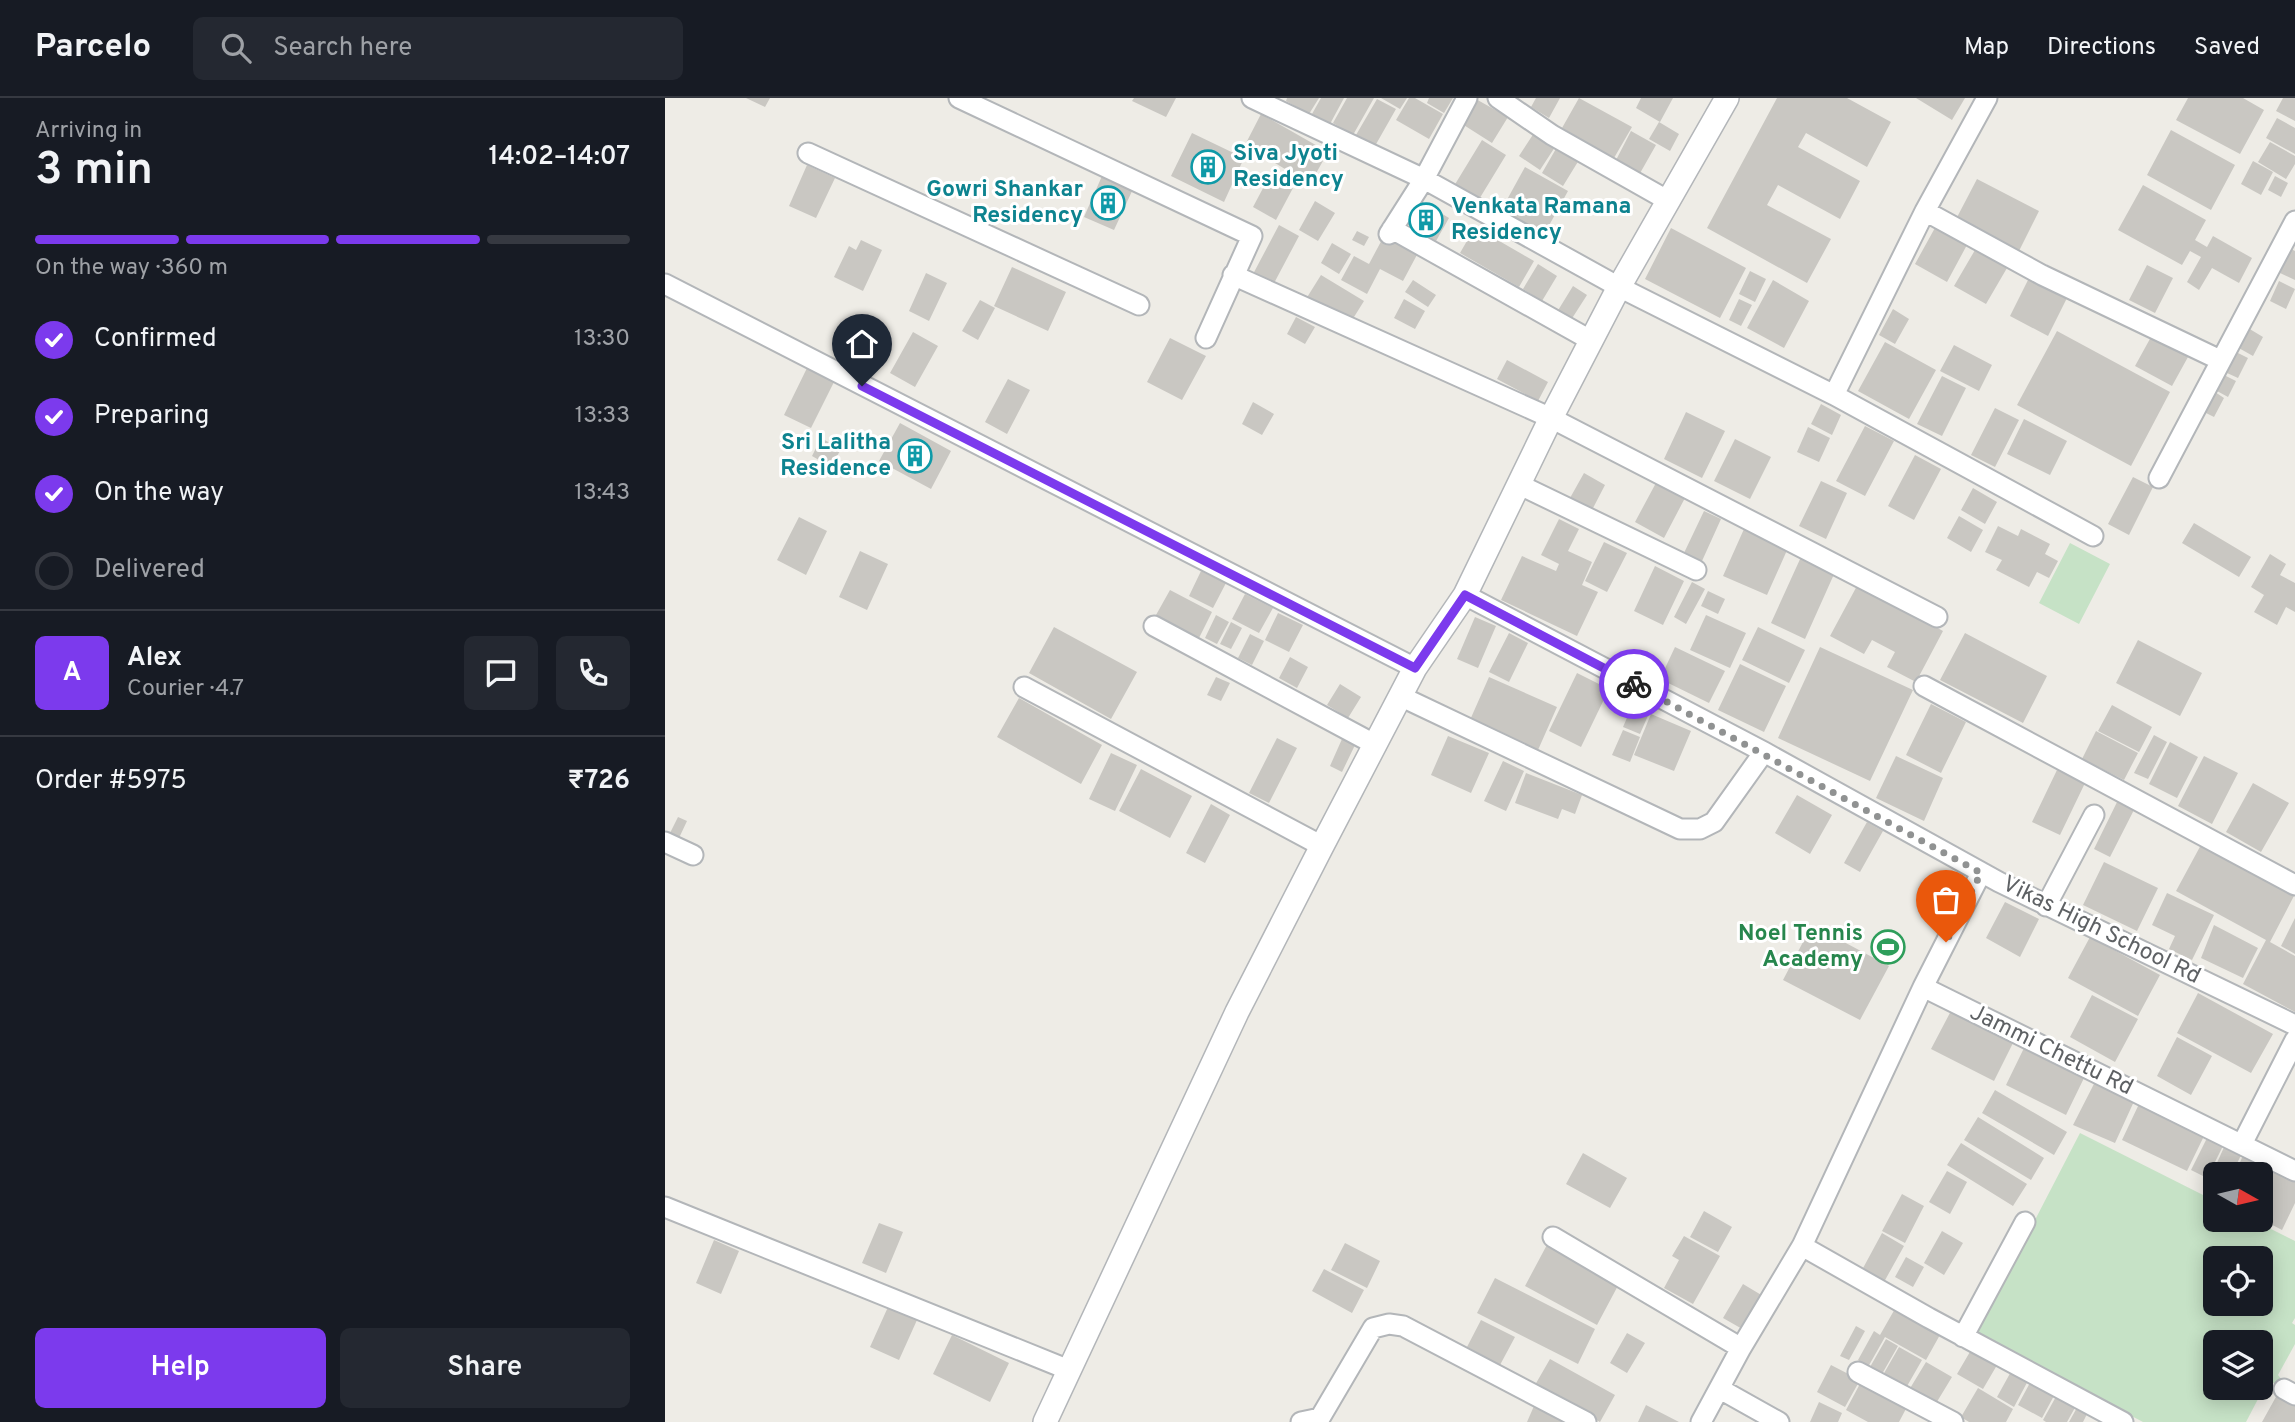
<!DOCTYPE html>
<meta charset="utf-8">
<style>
:root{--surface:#171b24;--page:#242831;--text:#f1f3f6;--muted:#9ea1a6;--line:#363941;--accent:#7c3aed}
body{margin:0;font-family:Overpass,sans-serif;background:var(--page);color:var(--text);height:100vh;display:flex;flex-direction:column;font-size:26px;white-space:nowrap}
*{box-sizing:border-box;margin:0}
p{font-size:23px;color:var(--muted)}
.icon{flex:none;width:38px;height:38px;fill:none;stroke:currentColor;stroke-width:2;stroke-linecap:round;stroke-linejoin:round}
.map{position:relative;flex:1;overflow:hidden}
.sheet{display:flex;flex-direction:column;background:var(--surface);width:665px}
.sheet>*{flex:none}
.needle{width:46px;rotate:98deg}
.fabs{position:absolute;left:1538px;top:1064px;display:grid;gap:14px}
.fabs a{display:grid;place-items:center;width:70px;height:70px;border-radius:10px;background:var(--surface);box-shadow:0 4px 18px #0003;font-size:35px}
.pin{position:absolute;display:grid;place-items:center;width:60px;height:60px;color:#fff;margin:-72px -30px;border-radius:50% 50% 50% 0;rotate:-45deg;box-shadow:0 0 7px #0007}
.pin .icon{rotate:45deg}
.courier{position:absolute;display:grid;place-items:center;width:70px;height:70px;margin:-35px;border:5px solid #7c3aed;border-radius:50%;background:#fff;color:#222;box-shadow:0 2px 9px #0007}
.head em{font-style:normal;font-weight:600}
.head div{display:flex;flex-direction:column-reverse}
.head{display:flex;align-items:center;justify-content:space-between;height:119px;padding:0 35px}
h1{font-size:46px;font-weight:600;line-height:52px}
.bar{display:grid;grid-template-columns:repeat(4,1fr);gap:10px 7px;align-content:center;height:84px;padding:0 35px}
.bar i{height:9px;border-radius:5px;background:var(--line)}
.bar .current{background:var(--accent)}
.bar p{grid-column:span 4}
.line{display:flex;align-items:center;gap:18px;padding:0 35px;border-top:2px solid var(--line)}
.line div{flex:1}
.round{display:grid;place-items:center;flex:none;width:74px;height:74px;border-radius:10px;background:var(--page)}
ol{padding:0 35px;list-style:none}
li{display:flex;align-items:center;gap:21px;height:77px}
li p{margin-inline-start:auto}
li .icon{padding:7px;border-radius:50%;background:var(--accent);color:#fff;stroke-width:4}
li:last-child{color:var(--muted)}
li i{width:38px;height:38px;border:4px solid var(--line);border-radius:50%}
.cta{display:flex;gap:14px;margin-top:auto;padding:14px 35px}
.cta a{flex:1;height:80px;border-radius:10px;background:var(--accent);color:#fff;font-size:28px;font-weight:600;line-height:80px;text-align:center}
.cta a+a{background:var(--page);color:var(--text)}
header{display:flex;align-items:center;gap:42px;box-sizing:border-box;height:98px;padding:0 35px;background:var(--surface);border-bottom:2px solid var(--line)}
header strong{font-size:33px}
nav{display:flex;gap:38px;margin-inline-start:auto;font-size:24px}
.search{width:490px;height:63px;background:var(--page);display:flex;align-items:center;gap:18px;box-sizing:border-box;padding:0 24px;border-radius:10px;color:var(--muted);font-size:26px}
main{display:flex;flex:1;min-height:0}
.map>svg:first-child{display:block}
.green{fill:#c6e2c6;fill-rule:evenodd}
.building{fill:#c9c7c2}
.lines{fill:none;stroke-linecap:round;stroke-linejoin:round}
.minor-casing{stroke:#b3b6b9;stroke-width:23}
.tertiary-casing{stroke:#b3b6b9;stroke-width:26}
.minor{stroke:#fff;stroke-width:19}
.tertiary{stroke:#fff;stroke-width:23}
.done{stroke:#909292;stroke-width:7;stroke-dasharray:0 12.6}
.route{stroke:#7c3aed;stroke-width:9}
.labels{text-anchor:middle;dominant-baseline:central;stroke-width:6;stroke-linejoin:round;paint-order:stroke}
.culture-label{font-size:23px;font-weight:bold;fill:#0d838f;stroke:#fff;text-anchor:start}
.street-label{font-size:23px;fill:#5e6164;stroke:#fff}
.leisure-label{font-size:23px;font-weight:bold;fill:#27864d;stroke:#fff;text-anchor:end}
</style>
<header>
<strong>Parcelo</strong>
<div class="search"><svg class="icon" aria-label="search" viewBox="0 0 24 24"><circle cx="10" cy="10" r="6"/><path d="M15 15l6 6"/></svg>Search here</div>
<nav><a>Map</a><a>Directions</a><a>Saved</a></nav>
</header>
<main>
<section class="sheet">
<div class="head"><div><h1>3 min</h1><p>Arriving in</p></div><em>14:02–14:07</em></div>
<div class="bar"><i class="current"></i><i class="current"></i><i class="current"></i><i></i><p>On the way · 360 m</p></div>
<ol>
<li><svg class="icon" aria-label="check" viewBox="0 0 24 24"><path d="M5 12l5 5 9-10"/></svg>Confirmed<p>13:30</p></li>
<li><svg class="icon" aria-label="check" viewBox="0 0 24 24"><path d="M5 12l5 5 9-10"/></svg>Preparing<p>13:33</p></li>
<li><svg class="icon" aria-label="check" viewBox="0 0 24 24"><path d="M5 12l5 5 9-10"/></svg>On the way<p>13:43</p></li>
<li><i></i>Delivered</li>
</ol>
<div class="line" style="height:126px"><b class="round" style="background:var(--accent);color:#fff">A</b><div><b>Alex</b><p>Courier · 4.7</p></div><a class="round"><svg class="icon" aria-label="chat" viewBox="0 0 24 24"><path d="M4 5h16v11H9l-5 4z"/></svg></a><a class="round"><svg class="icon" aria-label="phone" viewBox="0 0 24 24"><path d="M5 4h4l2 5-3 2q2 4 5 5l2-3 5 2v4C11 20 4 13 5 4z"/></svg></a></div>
<div class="line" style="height:91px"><div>Order #5975</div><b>₹726</b></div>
<div class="cta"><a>Help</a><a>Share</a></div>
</section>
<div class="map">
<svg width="1630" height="1324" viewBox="0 0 1630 1324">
<rect width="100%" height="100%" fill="#eeece6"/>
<path class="green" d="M1405,445L1445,466L1414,526L1374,505Z
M1415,1035L1550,1103V1122H1588L1630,1143V1220L1627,1225L1630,1227V1246L1613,1277L1617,1282L1614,1288L1603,1282L1581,1324H1478L1311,1236ZM1550,1160H1596V1206H1550ZM1550,1244H1596V1290H1550Z"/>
<path class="building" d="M81,0H105L100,9Z
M469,0H511L501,19L467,3Z
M622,0H654L644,16L621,3Z
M656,0H679L665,26L647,16Z
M682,0H709L688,37L668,25Z
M716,0H742L735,11Z
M744,0H750L778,16L764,41L731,22Z
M764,0H788L779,15L762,5Z
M809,0L843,19L827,45L794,24Z
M871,0H895L884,20L866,9Z
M914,0L967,29L949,60L897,30Z
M976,0H1008L995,24L971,10Z
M1112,0H1182L1226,24L1202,69L1141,35L1133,49L1195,83L1175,121L1113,87L1102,107L1166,141L1142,185L1042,130Z
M1251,0H1300L1287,22Z
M1523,0H1578L1599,12L1575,56L1511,22Z
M1618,0H1630V23L1611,13Z
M712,1L731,11L710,48L691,37Z
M596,16L663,54L645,86L580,47Z
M1612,20L1630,30V56L1601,40Z
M994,24L1014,36L1005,53L984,41Z
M1506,32L1570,67L1546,112L1482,77Z
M966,33L991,47L974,77L950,64Z
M527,35L579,60L559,104L506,78Z
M869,35L890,49L875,72L854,58Z
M817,42L841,57L813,103L789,88Z
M1605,44L1630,58V66L1621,81L1593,64Z
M892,49L914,62L898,88L877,75Z
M1588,63L1608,74L1596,97L1576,86Z
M142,67L170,80L151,120L124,108Z
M860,69L903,93L876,142L833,118Z
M605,77L628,90L611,122L588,109Z
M437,78L468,91L449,132L419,119Z
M1610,78L1623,85L1616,99L1603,92Z
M1312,81L1374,113L1352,157L1289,125Z
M1478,87L1541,122L1530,142L1542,149L1548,138L1587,160L1574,185L1547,170L1534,192L1522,184L1536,159L1525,153L1517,167L1453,132Z
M751,100L784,120L771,143L737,124Z
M650,103L670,115L653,143L634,132Z
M614,127L634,138L607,189L587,178Z
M1271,128L1303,145L1282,184L1250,166Z
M810,129L869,163L854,189L795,155Z
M1006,130L1081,170L1055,220L980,181Z
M692,133L704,139L699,148L687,142Z
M720,136L754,153L738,183L715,171L702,196L676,182L689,158L704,166Z
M196,142L217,152L198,193L169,179L184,148L191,152Z
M667,145L686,156L674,176L656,165Z
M1626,151L1630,153V182L1615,175Z
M1310,152L1342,170L1321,206L1289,188Z
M873,166L892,178L877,203L858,191Z
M1482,167L1508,180L1490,215L1464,202Z
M347,169L401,194L383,233L329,208Z
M1085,173L1101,181L1090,204L1074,196Z
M261,175L282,185L264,223L244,213Z
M656,177L699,203L684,227L641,201Z
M1364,180L1402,200L1383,238L1345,218Z
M748,182L771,197L763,209L740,194Z
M1108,182L1144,203L1119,250L1082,230Z
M1614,183L1630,191L1621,211L1605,203Z
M908,188L922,197L906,222L892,214Z
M739,201L760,213L750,231L729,220Z
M1074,201L1087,207L1076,228L1064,222Z
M315,202L330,210L313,242L297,233Z
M1228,211L1244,221L1230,246L1214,237Z
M631,219L650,229L640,246L622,236Z
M1583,230L1598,239L1588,258L1572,249Z
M1392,233L1505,294L1466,368L1352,307Z
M248,234L273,248L250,289L225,275Z
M1486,239L1523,259L1507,288L1470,268Z
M505,240L541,258L517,302L482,284Z
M1220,244L1271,272L1244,321L1193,293Z
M1289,247L1327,267L1314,293L1275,273Z
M1571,254L1583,260L1573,280L1562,275Z
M842,262L883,284L873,303L832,281Z
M142,270L169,284L146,330L119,317Z
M1559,277L1571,283L1563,299L1552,293Z
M1277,278L1301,290L1277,338L1252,326Z
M343,281L365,292L342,336L320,324Z
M1550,294L1559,300L1549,319L1539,314Z
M588,304L609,316L597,337L577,326Z
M1156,306L1176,317L1167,337L1146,326Z
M1330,310L1354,322L1330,369L1306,357Z
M1021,314L1060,333L1037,380L999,361Z
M1359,321L1402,343L1385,377L1342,356Z
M235,325L286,353L266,391L214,363Z
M1200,328L1229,343L1200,398L1171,383Z
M1143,329L1165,340L1154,364L1132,354Z
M156,340L176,351L166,369L147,358Z
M1070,341L1106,359L1085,401L1049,383Z
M1250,357L1276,371L1249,422L1223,408Z
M919,375L940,387L927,412L905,400Z
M1468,379L1488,389L1464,437L1443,426Z
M992,383L1021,398L999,440L970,424Z
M1156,383L1182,395L1161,441L1134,428Z
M1308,390L1332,404L1320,426L1296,412Z
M1039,413L1056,421L1037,463L1019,455Z
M1294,418L1318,432L1306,454L1282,440Z
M134,419L162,433L141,477L112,462Z
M894,421L914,431L903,453L927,464L917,487L933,494L912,538L836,502L857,458L891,473L894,466L876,457Z
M1529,425L1586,459L1574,479L1517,445Z
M1333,428L1353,438L1356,431L1385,446L1380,456L1393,463L1384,480L1372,474L1364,489L1331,472L1337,462L1320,454Z
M1079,431L1123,450L1102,497L1058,478Z
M939,444L962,455L942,494L920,483Z
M195,453L223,466L202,512L174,499Z
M1605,456L1621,466L1615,477L1630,485V514L1621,509L1612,527L1589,514L1599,497L1586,489Z
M1136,459L1170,474L1140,541L1106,525Z
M990,468L1019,483L998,527L969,513Z
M536,473L561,485L548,510L524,498Z
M1027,484L1040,491L1021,526L1009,519Z
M1193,486L1278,533L1251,584L1222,569L1230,554L1207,542L1199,556L1165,538Z
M505,492L547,514L534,540L491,517Z
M1043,493L1060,501L1053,516L1036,508Z
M580,496L608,510L594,535L567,521Z
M613,515L638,527L624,554L600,542Z
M551,517L564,524L552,546L540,540Z
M1041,517L1081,535L1065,570L1025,552Z
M810,519L831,528L813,570L792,561Z
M566,524L577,530L566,551L555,546Z
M389,529L472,574L446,621L364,575Z
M1093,529L1140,552L1124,585L1077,562Z
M844,535L863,545L844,584L824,574Z
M1300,535L1382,578L1358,625L1275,582Z
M585,536L599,543L587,567L573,560Z
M1473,542L1537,575L1515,618L1451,585Z
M1010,549L1060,573L1044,605L995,581Z
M1155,549L1248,592L1205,683L1113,640Z
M625,559L643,569L632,590L614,580Z
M1075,566L1121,588L1099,634L1053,612Z
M912,575L944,591L916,649L884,633Z
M551,579L565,585L556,603L542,597Z
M824,579L892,609L873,652L805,622Z
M675,586L696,599L683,620L662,607Z
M971,599L988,606L975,636L958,629Z
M354,600L437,647L416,686L332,639Z
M1266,606L1301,624L1276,675L1241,657Z
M1447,607L1487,629L1474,654L1433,633Z
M986,616L1026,633L1009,673L969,657Z
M958,632L975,639L965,664L947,657Z
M1431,633L1473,655L1459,682L1417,661Z
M1489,637L1502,644L1483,681L1469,675Z
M783,638L824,655L806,695L766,677Z
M612,640L632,650L604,705L584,695Z
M677,641L690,647L677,674L665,668Z
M1505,644L1533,659L1512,700L1484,686Z
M446,655L472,667L450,713L424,701Z
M1231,658L1278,680L1259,723L1211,700Z
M1539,658L1573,675L1547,726L1513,708Z
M838,663L859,673L841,713L819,703Z
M476,671L527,698L505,740L454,713Z
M1392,672L1420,685L1395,737L1367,724Z
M861,675L917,697L910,716L897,711L893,721L850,705Z
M1588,685L1624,705L1596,754L1561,734Z
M1132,697L1167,717L1145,756L1110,735Z
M1454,700L1471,708L1445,759L1429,751Z
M546,706L565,717L540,765L521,755Z
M13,719L22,723L14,740L5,735Z
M1202,724L1218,733L1195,774L1179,765Z
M1537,745L1630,796L1605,844L1630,858V914L1578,886L1601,842L1511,793Z
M1439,764L1493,790L1472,833L1418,807Z
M1502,795L1549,817L1527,862L1504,851L1510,838L1487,827Z
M1340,804L1374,821L1355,859L1321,840Z
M1630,820V856L1616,848Z
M1147,827L1224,868L1195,922L1118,882Z
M1549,827L1593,850L1578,880L1536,860Z
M1425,839L1495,877L1473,918L1403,880Z
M1533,895L1608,936L1586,975L1512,935Z
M1427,897L1473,921L1450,964L1405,939Z
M1287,911L1349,943L1329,983L1266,951Z
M1512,939L1547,958L1526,997L1492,978Z
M1359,950L1419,980L1401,1017L1341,987Z
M1432,980L1471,999L1450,1045L1408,1027Z
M1330,992L1402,1034L1389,1057L1317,1015Z
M1474,1006L1539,1038L1522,1073L1457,1042Z
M1313,1019L1379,1060L1366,1082L1299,1042Z
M1543,1038L1559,1046L1542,1080L1526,1072Z
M1296,1045L1362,1086L1348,1108L1282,1067Z
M1560,1047L1577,1055L1567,1076H1550V1091L1542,1087Z
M918,1055L962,1080L945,1110L901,1086Z
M1579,1055L1630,1082V1105L1617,1132L1596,1121V1076H1570Z
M1282,1073L1302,1084L1285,1116L1264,1104Z
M1237,1096L1259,1108L1240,1145L1217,1133Z
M1039,1113L1067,1129L1053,1154L1025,1139Z
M214,1125L238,1134L221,1175L197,1165Z
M1277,1133L1298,1145L1279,1177L1259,1165Z
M1217,1135L1239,1148L1219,1184L1197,1172Z
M1019,1138L1055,1158L1028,1206L999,1190L1014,1162L1007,1158Z
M49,1142L74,1153L56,1196L31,1185Z
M884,1143L956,1182L932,1227L860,1188Z
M680,1145L715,1163L702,1190L666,1172Z
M1241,1159L1259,1169L1248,1189L1230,1179Z
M659,1171L699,1192L687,1215L647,1193Z
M830,1180L930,1231L913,1266L812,1215Z
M1078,1186L1098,1198L1079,1232L1058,1220Z
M223,1209L252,1222L234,1262L205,1249Z
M1231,1209L1276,1235L1261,1262L1220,1239L1203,1269L1193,1262L1209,1233L1215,1237Z
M816,1222L850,1239L835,1267L802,1249Z
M1191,1228L1200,1233L1184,1262L1175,1258Z
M962,1235L980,1245L962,1275L945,1265Z
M287,1237L344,1265L325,1304L268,1276Z
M1221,1241L1233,1248L1217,1276L1205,1269Z
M1309,1247L1335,1262L1318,1291L1292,1276Z
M1234,1249L1257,1262L1241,1290L1218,1277Z
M885,1261L950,1297L935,1324L870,1287Z
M1261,1264L1287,1279L1270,1307L1244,1292Z
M1166,1267L1195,1282L1180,1309L1152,1294Z
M1348,1270L1365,1279L1349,1309L1332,1299Z
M1367,1281L1391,1294L1377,1320L1353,1307Z
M1197,1282L1243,1307L1234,1324H1203L1181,1312Z
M1313,1290L1348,1311L1341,1324H1304L1296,1319Z
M1393,1295L1412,1306L1402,1324H1381L1378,1322Z
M1612,1297L1630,1307V1324H1597Z
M1154,1304L1177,1315L1173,1324H1145Z
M1414,1306L1424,1312L1418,1324H1404Z
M981,1307L1014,1324H973Z
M869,1308L900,1324H862Z"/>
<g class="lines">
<defs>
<path id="minor" d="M294,0L587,138L541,240
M587,0L759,81L954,189L1169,297L1428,438
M833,0L887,37L1002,102
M143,55L474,207
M1260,113L1377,177L1555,262
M727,131L927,243
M724,136L759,81L802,0
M568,177L886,320L1272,519
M0,186L750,570
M1169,297L1260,113L1322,0
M1494,380L1630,123
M855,387L1031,472
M800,497L1099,654L1334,784L1630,927
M489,528L711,647
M1259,588L1630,787
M359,589L657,748
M737,599L1015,731H1035L1049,724L1099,654
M0,744L28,757
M1316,775L1258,889L1630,1073
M1381,808L1429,717
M1577,1046L1630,942
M0,1109L404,1272
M888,1139L1076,1250L1036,1324
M1137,1148L1264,1220L1458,1324
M1298,1239L1360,1124
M1076,1250L1137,1148L1258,889
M1193,1274L1288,1324
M1055,1291L1114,1324
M1619,1291L1630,1297
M636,1324L655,1320L708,1230L724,1226L738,1228L921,1324"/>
<path id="tertiary" d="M380,1324L572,914L657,748L750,570L800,497L886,320L954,189L1062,0"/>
</defs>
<use href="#minor" class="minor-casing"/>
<use href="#tertiary" class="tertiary-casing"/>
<use href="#minor" class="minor"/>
<use href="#tertiary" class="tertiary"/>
</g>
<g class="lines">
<path class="done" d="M969,586L1316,775L1281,844"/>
<path class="route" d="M197,288L750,570L800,497L969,586"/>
</g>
<defs>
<symbol id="building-ring" viewBox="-11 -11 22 22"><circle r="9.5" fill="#fff" stroke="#0f9aa8" stroke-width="1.5"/><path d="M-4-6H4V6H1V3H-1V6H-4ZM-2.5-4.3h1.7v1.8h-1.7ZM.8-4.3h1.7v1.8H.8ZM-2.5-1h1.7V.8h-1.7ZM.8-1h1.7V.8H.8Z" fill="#0f9aa8"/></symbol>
<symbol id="stadium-ring" viewBox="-11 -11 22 22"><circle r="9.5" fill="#fff" stroke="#2e9e5b" stroke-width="1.5"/><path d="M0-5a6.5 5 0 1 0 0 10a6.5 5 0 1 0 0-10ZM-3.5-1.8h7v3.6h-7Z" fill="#2e9e5b"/></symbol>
</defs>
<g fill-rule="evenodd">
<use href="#building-ring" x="524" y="50" width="38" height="38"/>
<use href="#building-ring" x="424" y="86" width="38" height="38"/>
<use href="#building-ring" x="742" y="103" width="38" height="38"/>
<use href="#building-ring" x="231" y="339" width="38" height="38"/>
<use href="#stadium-ring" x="1204" y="830" width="38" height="38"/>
</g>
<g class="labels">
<g class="culture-label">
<text x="568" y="56">Siva Jyoti<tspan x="568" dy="26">Residency</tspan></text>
<text x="418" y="92" text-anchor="end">Gowri Shankar<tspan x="418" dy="26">Residency</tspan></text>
<text x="786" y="109">Venkata Ramana<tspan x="786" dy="26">Residency</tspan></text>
<text x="226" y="345" text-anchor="end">Sri Lalitha<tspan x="226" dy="26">Residence</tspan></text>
</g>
<g class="street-label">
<text transform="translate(1436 833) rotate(26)">Vikas High School Rd</text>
<text transform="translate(1386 953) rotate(26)">Jammi Chettu Rd</text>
</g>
<g class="leisure-label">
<text x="1198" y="836">Noel Tennis<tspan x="1198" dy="26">Academy</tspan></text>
</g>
</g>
</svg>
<div class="fabs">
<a><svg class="needle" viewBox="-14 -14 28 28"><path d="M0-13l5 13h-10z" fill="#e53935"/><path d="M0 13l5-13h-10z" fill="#9ea1a6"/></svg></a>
<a><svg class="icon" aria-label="locate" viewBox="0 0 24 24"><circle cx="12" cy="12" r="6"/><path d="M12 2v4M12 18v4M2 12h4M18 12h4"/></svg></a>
<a><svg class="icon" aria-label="layers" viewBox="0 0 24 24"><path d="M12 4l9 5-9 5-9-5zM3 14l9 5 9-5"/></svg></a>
</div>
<div class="pin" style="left:1281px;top:844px;background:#ea580c"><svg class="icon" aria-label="bag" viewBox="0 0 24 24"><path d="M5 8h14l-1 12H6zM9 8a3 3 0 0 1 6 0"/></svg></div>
<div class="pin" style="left:197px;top:288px;background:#1f2937"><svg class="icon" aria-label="home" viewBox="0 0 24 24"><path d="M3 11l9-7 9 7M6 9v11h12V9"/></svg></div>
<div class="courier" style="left:969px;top:586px"><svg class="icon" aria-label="bike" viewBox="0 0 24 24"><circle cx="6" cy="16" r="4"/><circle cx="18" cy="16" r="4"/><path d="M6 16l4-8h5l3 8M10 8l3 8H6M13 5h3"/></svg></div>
</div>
</main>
